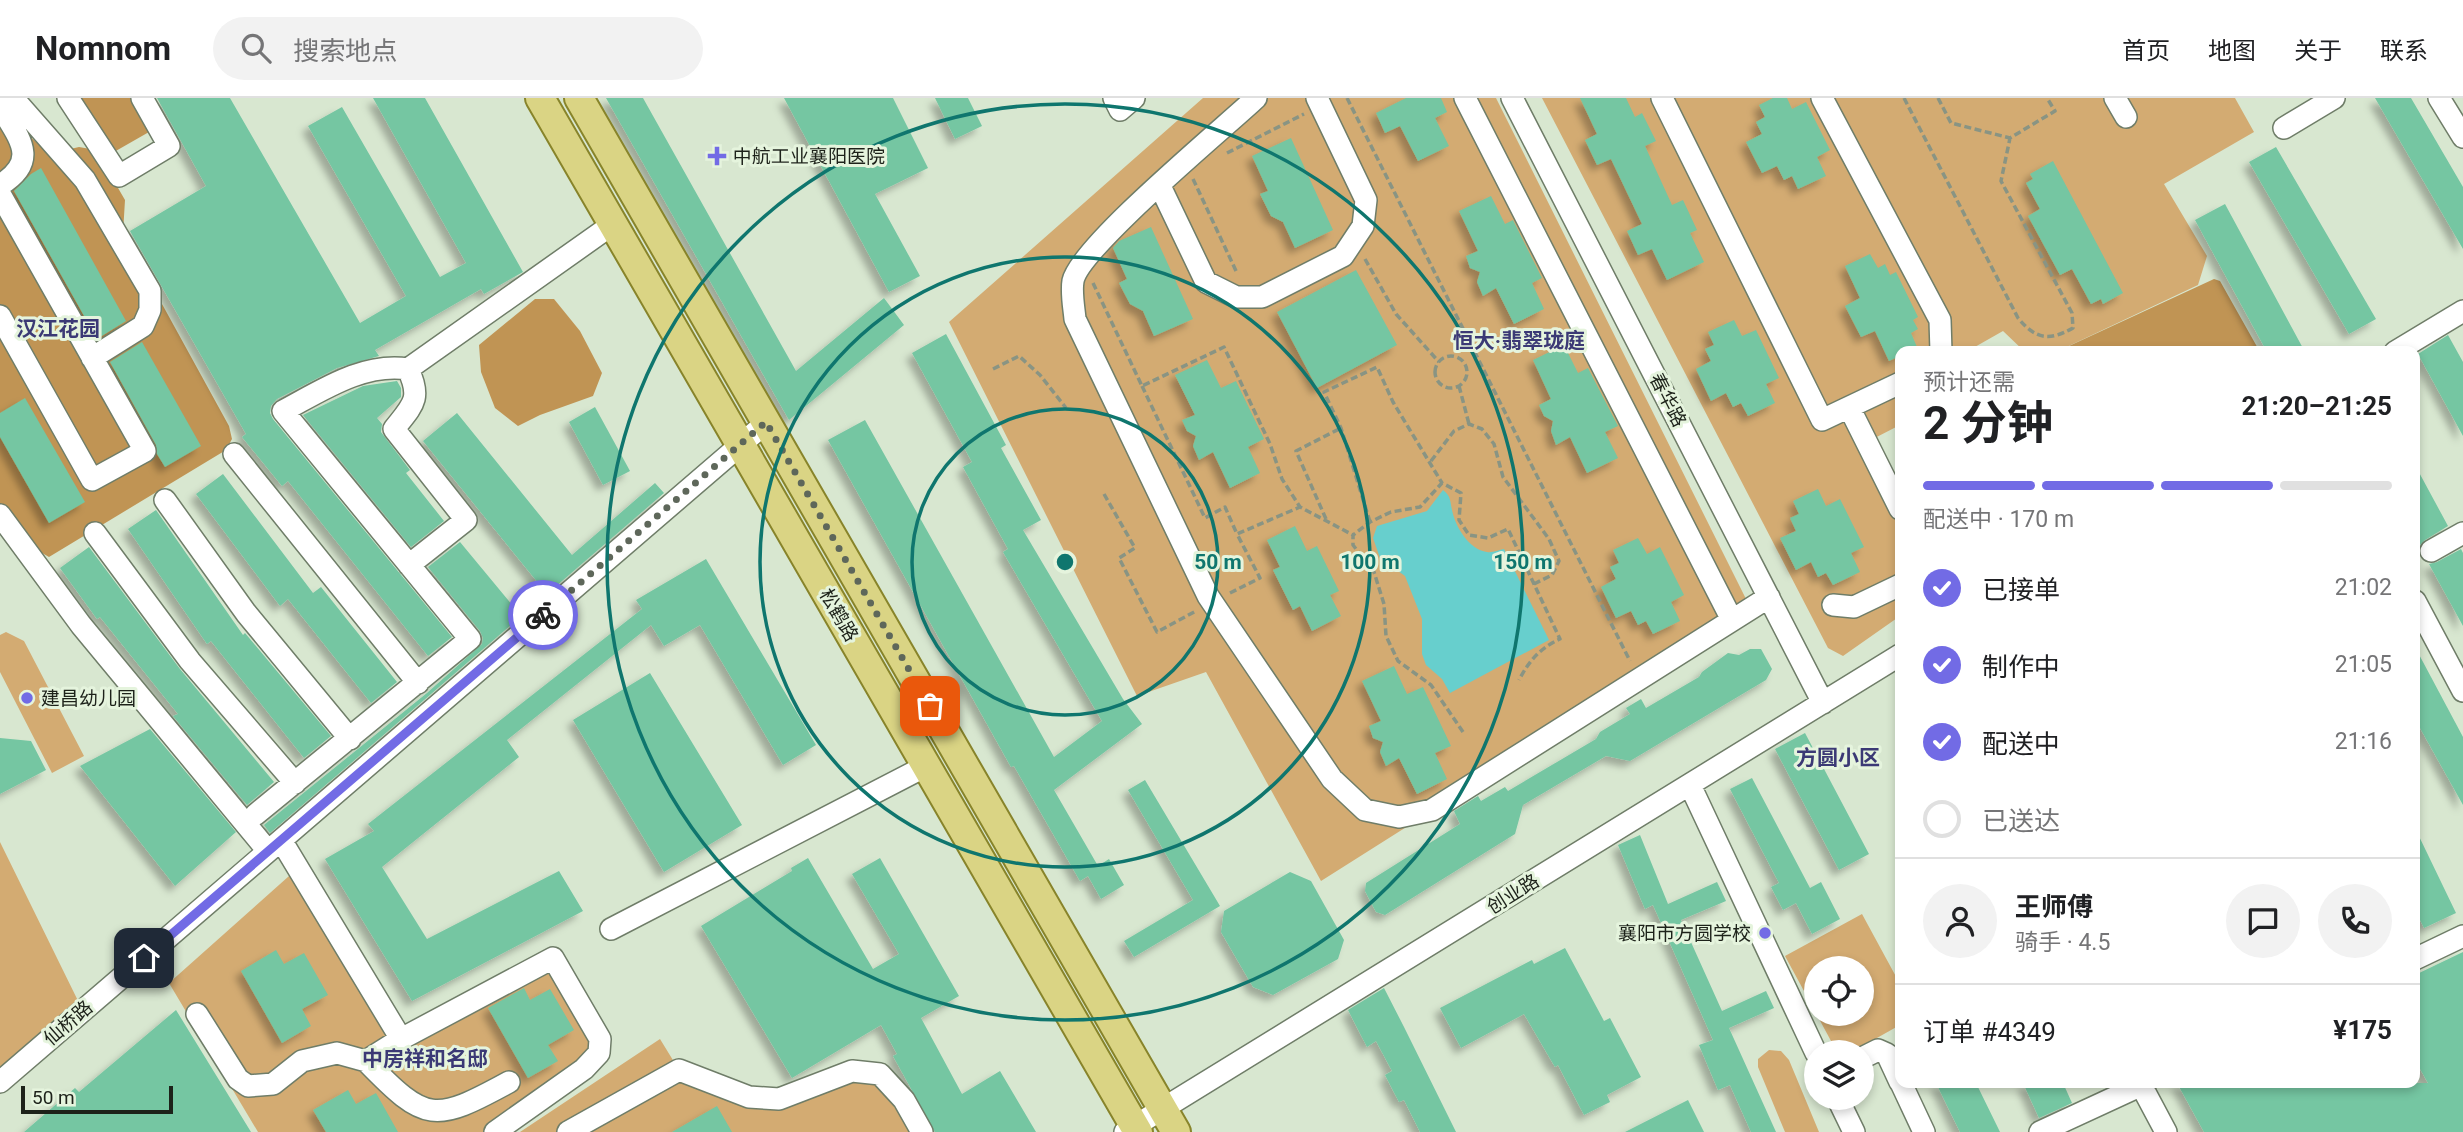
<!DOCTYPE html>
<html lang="zh">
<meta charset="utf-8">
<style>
:root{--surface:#fff;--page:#f2f2f2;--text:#202124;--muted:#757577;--line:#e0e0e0;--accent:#726be5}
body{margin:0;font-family:Roboto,"Noto Sans SC",sans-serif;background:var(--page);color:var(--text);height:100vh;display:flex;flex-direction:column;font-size:26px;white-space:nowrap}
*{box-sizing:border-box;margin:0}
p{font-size:23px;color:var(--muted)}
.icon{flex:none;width:38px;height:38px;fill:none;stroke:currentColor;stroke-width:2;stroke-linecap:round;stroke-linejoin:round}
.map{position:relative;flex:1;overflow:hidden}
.panel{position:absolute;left:1895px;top:248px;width:525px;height:742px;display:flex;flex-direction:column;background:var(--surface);border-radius:14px;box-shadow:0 4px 10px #0003}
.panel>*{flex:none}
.tools{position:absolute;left:1804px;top:858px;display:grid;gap:14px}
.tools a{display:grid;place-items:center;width:70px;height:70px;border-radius:50%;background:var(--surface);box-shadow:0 4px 10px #0003;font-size:35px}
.scale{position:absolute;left:21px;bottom:18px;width:152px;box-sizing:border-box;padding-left:7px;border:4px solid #1d221a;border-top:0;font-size:19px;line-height:24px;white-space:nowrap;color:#1d221a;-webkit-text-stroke:5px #e5f4dd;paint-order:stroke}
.pin{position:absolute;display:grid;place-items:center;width:60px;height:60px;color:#fff;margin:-30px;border-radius:14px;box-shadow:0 4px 10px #0006}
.courier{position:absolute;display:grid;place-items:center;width:70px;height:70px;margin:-35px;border:5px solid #726be5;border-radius:50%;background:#fff;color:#222;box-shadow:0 2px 9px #0007}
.summary em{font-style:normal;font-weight:700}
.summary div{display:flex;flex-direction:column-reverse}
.summary{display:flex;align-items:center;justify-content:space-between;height:119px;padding:0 28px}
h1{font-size:46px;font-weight:700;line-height:52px}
.bar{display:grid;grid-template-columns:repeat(4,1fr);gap:10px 7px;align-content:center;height:84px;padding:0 28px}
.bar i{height:9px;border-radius:5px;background:var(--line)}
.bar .selected{background:var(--accent)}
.bar p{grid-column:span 4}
.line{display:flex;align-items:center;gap:18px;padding:0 28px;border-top:2px solid var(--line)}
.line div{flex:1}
.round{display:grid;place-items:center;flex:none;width:74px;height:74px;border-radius:37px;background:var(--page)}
ol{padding:0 28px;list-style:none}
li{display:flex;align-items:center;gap:21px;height:77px}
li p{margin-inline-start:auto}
li .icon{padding:7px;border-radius:50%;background:var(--accent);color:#fff;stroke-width:4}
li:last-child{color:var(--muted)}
li i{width:38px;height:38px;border:4px solid var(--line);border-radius:50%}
header{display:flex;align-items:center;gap:42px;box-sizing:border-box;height:98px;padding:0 35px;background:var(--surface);border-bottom:2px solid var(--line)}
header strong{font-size:33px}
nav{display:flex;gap:38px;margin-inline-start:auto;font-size:24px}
.search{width:490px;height:63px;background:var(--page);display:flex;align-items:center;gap:18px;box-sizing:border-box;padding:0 24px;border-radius:38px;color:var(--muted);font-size:26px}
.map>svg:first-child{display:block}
.green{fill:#d3ab72;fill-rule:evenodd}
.forest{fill:#c09454}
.water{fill:#67cfcd}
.building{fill:#74c6a2;filter:url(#shadow)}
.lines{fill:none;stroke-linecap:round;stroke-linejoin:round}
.minor-casing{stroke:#6f7d68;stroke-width:24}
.major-casing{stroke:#88842a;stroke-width:32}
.path{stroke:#899483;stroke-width:3.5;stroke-dasharray:7 3.5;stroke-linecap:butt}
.minor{stroke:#fff;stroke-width:21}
.major{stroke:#dad484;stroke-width:28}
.done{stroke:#5e675a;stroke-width:7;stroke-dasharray:0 12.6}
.route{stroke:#726be5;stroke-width:9}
.ring{fill:none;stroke:#0f766e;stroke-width:3.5}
.poi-dot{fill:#726be5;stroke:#e5f4dd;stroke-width:2.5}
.labels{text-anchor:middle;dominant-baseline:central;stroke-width:6;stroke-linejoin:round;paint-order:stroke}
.poi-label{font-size:19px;fill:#1d221a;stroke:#e5f4dd;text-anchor:start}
.street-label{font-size:19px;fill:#1d221a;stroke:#e5f4dd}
.neighbourhood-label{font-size:21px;font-weight:bold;fill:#3b3975;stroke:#e5f4dd}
.centre{fill:#0f766e;stroke:#e5f4dd;stroke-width:3.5}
.ring-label{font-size:21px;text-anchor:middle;font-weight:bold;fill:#0f766e;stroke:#e5f4dd;stroke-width:6;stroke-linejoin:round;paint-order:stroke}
</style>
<header>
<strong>Nomnom</strong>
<div class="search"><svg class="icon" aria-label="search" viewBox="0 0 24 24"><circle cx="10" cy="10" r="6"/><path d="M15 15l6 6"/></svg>搜索地点</div>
<nav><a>首页</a><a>地图</a><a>关于</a><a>联系</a></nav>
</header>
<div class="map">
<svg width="2463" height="1034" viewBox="0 0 2463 1034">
<defs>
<filter id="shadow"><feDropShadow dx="-6" dy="6" stdDeviation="3.5" flood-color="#0004"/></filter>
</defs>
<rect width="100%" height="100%" fill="#d8e7d0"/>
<path class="green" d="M1203,0H1496L1751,511L1321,783L1206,574L1137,598L949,224Z
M1542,0H2235L2254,34L2164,86L2207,158L2198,187L2056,254H2025L2003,233L1966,254H1900V327L1867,344L1900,411V518L1843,558L1828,550Z
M6,534L24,543L84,658L52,675L0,574V537Z
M0,744L83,913L0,984Z
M298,770L401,941L553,860L599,955L495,1034H258L169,885Z
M1862,816L1900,886V927L1852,954H1837L1785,858ZM1816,870H1862V915H1816Z
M660,941L679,972L749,999L880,976L921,1034H520Z
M1769,952L1781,953L1789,962L1819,1034H1785L1758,969V961Z"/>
<path class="forest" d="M78,0H131L149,34L114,54Z
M0,30L22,31L49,56L79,49L96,52L125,102L123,135L229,328L232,341L226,352L49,459L30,448L0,406Z
M2214,181L2220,183L2260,254H2056Z
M535,201H554L580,233L602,275L593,298L540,317L518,328L495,310L481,274L479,247Z"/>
<path class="water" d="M1443,392C1451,398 1450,403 1452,412C1455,428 1469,452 1487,454C1492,455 1499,452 1504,451L1549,542L1450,595L1442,581L1426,567L1422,556V521L1405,478L1380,460L1373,440L1377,428L1427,413Z"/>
<path class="building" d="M157,0H230L360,225L406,198L308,28L342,9L440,179L466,165L373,0H425L523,174L484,196L481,191L375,252L379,258L337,270L277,301L271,308L270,315L273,321L452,539L428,558L288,383L282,388L242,339L246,336L130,133L206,88Z
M606,0H643L796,273L884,200L904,227L789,322Z
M784,0H893L928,70L875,96L920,178L889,194Z
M935,0H968L982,28L955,41Z
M1406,0H1441L1447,14L1435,20L1449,48L1418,63L1400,28L1385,35L1376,15Z
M1580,0H1626L1635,19L1642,15L1656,43L1645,48L1672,107L1683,102L1697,132L1690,135L1704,164L1667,182L1652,151L1638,157L1627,133L1642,126L1611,61L1597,67L1585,42L1597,36Z
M1773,0H1787L1792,11L1806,4L1830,52L1817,59L1826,78L1798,91L1792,78L1784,82L1777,68L1762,75L1746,44L1762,36L1756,24L1765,19L1759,7Z
M2375,0H2411L2463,89V151Z
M1291,40L1333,132L1295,150L1283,124L1271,118L1260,96L1268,93L1252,58Z
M2276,49L2376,221L2349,236L2249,64Z
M2053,63L2123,195L2103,206L2101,201L2091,206L2072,171L2060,177L2028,118L2040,111L2026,85L2033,81L2030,76Z
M41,70L126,223L97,241L14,93L31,76Z
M1491,98L1505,126L1513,122L1542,180L1532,185L1544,211L1514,226L1496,190L1483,198L1477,184L1480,174L1470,170L1466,158L1478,153L1459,113Z
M2225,106L2305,254H2267L2195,122Z
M1151,129L1193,221L1154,238L1143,213L1130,206L1119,185L1127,181L1113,150L1119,143Z
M1870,156L1878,170L1885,166L1890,177L1896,174L1918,219L1913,222L1918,231L1911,235L1917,249L1908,254H1900V258L1889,263L1875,233L1861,239L1845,208L1860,200L1845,168Z
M1356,172L1397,247L1317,290L1277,214Z
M1734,222L1742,238L1756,232L1779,280L1766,286L1775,305L1748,318L1741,305L1733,309L1726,295L1711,303L1696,271L1711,263L1705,251L1714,247L1708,234Z
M946,236L1006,347L1001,350L1041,422L1023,432L1123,601L1142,626L1054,692L1098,768L1109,761L1124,787L1101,801L1088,778L1080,783L1014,668L1011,669L828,342L865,322L1054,659L1102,623L1003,454L1008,451L963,369L972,364L912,255Z
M2448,237L2463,264V338L2418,256Z
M142,244L201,348L165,369L157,356L156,347L110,264Z
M1564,247L1578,275L1588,270L1618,328L1605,334L1618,360L1587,375L1570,339L1556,347L1551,333L1553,323L1544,318L1539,307L1551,301L1533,262Z
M1207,262L1221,290L1236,283L1264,341L1248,349L1260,375L1230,390L1213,354L1199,362L1193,348L1196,338L1187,333L1182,322L1195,317L1175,277Z
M397,283L401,290V299L377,320L382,326L381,334L410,372L406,375L444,423L411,449L303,317L363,288Z
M25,300L85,404L49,425L0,339V315Z
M595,309L630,373L603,387L569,324Z
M457,315L572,457L655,385L664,395L270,735L264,727L427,595L482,546L483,540L480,533L428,469L460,444L513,508L539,486L423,343Z
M2415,367L2448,428L2425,442L2419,448L2415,440Z
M223,376L313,495L321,489L397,584L371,605L288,501L280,508L196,396Z
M1818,391L1826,408L1840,401L1864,449L1851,455L1860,474L1833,487L1826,475L1818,479L1811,464L1796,472L1780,440L1796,433L1790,420L1799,416L1793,403Z
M156,412L243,537L245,535L331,638L304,660L211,543L207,546L128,431Z
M1295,428L1307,453L1317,448L1339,493L1330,497L1341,518L1312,533L1300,508L1293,512L1273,472L1280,469L1267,442Z
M1638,440L1647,456L1660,449L1684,497L1671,504L1680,523L1653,536L1646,523L1638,527L1631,513L1616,520L1601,489L1616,481L1610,469L1619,465L1613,452Z
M89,449L180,571L274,684L247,707L173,618L178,616L100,519L97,521L60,470Z
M2461,451L2463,455V528L2429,466L2437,464Z
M706,461L816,647L783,667L700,527L664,548L651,527L507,642L519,659L382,769L427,841L559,773L583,813L412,903L325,761L374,733L368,726L642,511L636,502Z
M2415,549L2463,639V707L2415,621Z
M1750,551H1761L1772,571L1766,582L1630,663L1606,658L1523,707L1515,736L1385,817L1376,814L1365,793L1366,785L1460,726L1454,713L1478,698L1481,703L1505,689L1508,693L1596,641L1600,634L1630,616L1626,610L1641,601L1646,610L1699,579L1702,574L1728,555L1739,557Z
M1394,568L1407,596L1423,589L1451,648L1435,655L1447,681L1417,696L1399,660L1386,668L1380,654L1383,644L1373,640L1369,628L1381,623L1362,583Z
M650,575L742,727L664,774L573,622Z
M150,631L236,734L175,788L80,668Z
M1805,635L1869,756L1839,772L1775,651Z
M0,640L31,643L46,672L0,696Z
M1752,680L1810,790L1821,784L1840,821L1812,836L1796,805L1783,812L1771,789L1779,785L1730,691Z
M1145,682L1220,808L1134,859L1124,843L1193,802L1128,692Z
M2415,730L2456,815L2424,830L2415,812Z
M1640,737L1668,806L1717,784L1726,803L1681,822L1722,913L1766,893L1774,910L1729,930L1776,1034H1751L1730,987L1718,992L1699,947L1713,942L1653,807L1645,811L1618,747Z
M808,760L873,871L899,856L852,776L880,760L959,898L921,920L962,996L1000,973L1036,1034H935L893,958L897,956L881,927L792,980L701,828L792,773L791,770Z
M1290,774L1311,783L1344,842L1338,861L1273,897L1253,889L1221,834L1224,813Z
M1565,850L1604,923L1610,920L1641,979L1607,997L1610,1004L1584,1017L1558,967L1555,969L1524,916L1461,950L1440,910L1532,862L1534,866Z
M276,852L284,866L304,855L328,897L302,911L311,928L282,945L241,873Z
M2463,854V1034H2204L2177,985H2428L2415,962V877Z
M524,890L530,902L550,891L574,932L548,947L558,963L528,980L488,910Z
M1384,890L1404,929L1456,1034H1420L1404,1002L1399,1004L1385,977L1392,973L1376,943L1367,949L1348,912Z
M176,912L251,1034H24L75,990L79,994Z
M1936,985H1976L2000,1034H1960Z
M2023,985H2063L2072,1005L2039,1020Z
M348,992L356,1006L376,995L398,1034H326L313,1012Z
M1688,1002L1704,1034H1625Z
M717,1008L732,1034H672Z"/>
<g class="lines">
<defs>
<path id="minor" d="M13,0L85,82L150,193V212L143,228L92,260
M68,0L119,78L169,48L142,0
M1114,0L1120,12L1134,0
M1256,0C1224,30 1079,150 1073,183C1071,195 1074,210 1075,221L1208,498L1332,681L1365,712L1399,719L1432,712L1769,499
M1465,0L1732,522
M1512,0L1823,605
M1662,0L1822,322L1900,285
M1822,0L1940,222L1941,254
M2115,0L2126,19
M2439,0L2463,39
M0,8C18,39 41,62 0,87
M2284,30L2334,0
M1160,88L1206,184L1236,199H1262L1343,158L1363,128L1366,102L1317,0
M0,96L145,353L92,382L0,218
M2395,254L2463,213
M408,271C422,301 413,307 394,331L466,422L409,467
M1850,311L1900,411
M234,356L418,585
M165,402L246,515L350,641
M0,417L81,527L268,753
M95,435L190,563L295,685
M2431,453L2463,435
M2415,503L2463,593
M1833,507L1854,509L1900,487
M1690,687L1816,955
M255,717L470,541L283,313C321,293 363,264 408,271L613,126
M281,742L401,941L553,860L600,941L599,955L584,971L495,1034
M611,831L926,668
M2415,861L2463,838
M197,916L238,981L248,988L273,986L302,963L337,955L366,963L401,941
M1862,960L1878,952L1887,956L1900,984
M366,963C426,1025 434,1025 509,984
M0,984L767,324
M1901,985L1924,1034
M2141,987L2166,1034
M1837,999L1854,1034
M568,1034L679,972L749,999L779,1001L852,973L880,976L904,1002L922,1034
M1125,1034L1900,557
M2040,1034L2146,985"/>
<path id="major" d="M540,0L1138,1034
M579,0L1176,1034"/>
</defs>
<use href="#minor" class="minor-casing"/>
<use href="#major" class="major-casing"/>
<path class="path" d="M1347,0L1630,563
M1904,0L2018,220C2036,242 2050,243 2073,230L2072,215L2001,83L2010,40L2055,13L2047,0
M1938,0L1951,25L2010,40
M1227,55L1304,16
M1193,81L1237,175
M1365,161L1396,216L1439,264
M1093,185L1142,288L1224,249L1270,346L1282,381L1300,409
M1435 274a16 16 0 1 1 32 0a16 16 0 1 1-32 0Z
M993,271L1019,258L1040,277L1066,310
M1142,288L1205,420L1225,409L1237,436
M1459,288L1469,326
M1431,363L1454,333L1469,326L1482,331L1494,346L1503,379L1549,441L1559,463L1552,477L1534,486
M1104,396L1135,450L1119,460L1157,534L1196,513
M1326,421L1296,353L1341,330
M1370,424L1341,330L1324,294L1377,269L1393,304L1442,385
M1230,495L1260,480L1237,436L1300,409L1353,437
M1463,634L1431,587L1398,563L1386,538L1384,506L1374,474L1353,447V437L1370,424L1391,414L1420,409L1442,385L1461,395L1459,422L1469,437L1488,440L1508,431L1560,541C1540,550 1529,563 1519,582"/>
<use href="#minor" class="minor"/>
<use href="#major" class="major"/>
</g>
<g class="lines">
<path class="done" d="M543,517L766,324L930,608"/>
<path class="route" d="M144,860L543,517"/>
</g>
<g class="ring">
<circle cx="1065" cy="464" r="153"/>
<circle cx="1065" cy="464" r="305"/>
<circle cx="1065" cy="464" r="458"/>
</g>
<g class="poi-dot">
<path d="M713.5 47.5h7v7h7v7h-7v7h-7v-7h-7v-7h7z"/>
<circle cx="27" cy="600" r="7"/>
<circle cx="1765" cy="835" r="7"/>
</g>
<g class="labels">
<g class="poi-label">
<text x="733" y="58">中航工业襄阳医院</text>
<text x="41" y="600">建昌幼儿园</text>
<text x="1751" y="835" text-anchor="end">襄阳市方圆学校</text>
</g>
<g class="street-label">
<text transform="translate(1668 302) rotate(63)">春华路</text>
<text transform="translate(839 517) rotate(60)">松鹤路</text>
<text transform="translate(1513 796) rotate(-32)">创业路</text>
<text transform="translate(68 925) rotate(-41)">仙桥路</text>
</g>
<g class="neighbourhood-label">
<text x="58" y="231">汉江花园</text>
<text x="1519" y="243">恒大·翡翠珑庭</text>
<text x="1838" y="660">方圆小区</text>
<text x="425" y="961">中房祥和名邸</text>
</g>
</g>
<circle cx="1065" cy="464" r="10" class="centre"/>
<g class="ring-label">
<text x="1218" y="471">50 m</text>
<text x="1370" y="471">100 m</text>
<text x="1523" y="471">150 m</text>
</g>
</svg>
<div class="tools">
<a><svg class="icon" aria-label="locate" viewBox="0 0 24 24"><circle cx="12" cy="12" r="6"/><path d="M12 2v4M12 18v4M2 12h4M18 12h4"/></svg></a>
<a><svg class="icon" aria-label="layers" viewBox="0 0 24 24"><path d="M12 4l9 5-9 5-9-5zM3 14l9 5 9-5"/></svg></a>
</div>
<div class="scale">50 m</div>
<div class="pin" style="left:930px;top:608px;background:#ea580c"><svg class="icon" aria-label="bag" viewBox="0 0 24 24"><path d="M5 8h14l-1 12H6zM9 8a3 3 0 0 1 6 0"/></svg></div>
<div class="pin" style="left:144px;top:860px;background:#1f2937"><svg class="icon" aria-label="home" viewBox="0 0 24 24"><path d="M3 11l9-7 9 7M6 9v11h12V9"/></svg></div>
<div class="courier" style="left:543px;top:517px"><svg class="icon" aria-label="bike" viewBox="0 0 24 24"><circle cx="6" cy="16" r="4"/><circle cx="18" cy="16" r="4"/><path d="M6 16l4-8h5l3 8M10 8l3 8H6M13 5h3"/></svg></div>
<section class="panel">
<div class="summary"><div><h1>2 分钟</h1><p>预计还需</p></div><em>21:20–21:25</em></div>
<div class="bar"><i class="selected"></i><i class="selected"></i><i class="selected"></i><i></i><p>配送中 · 170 m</p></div>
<ol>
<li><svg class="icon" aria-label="check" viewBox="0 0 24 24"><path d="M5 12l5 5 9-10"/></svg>已接单<p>21:02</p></li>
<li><svg class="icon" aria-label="check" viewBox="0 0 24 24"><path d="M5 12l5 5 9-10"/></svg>制作中<p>21:05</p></li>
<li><svg class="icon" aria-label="check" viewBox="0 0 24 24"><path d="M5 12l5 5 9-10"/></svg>配送中<p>21:16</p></li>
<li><i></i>已送达</li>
</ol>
<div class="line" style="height:126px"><a class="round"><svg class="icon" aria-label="person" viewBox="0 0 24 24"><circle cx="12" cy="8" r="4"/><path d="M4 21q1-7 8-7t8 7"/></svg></a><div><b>王师傅</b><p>骑手 · 4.5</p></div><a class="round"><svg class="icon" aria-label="chat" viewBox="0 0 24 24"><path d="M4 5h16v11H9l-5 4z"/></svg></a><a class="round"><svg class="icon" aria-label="phone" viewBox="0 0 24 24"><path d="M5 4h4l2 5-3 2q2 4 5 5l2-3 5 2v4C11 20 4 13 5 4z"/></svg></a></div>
<div class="line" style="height:91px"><div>订单 #4349</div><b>¥175</b></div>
</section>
</div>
